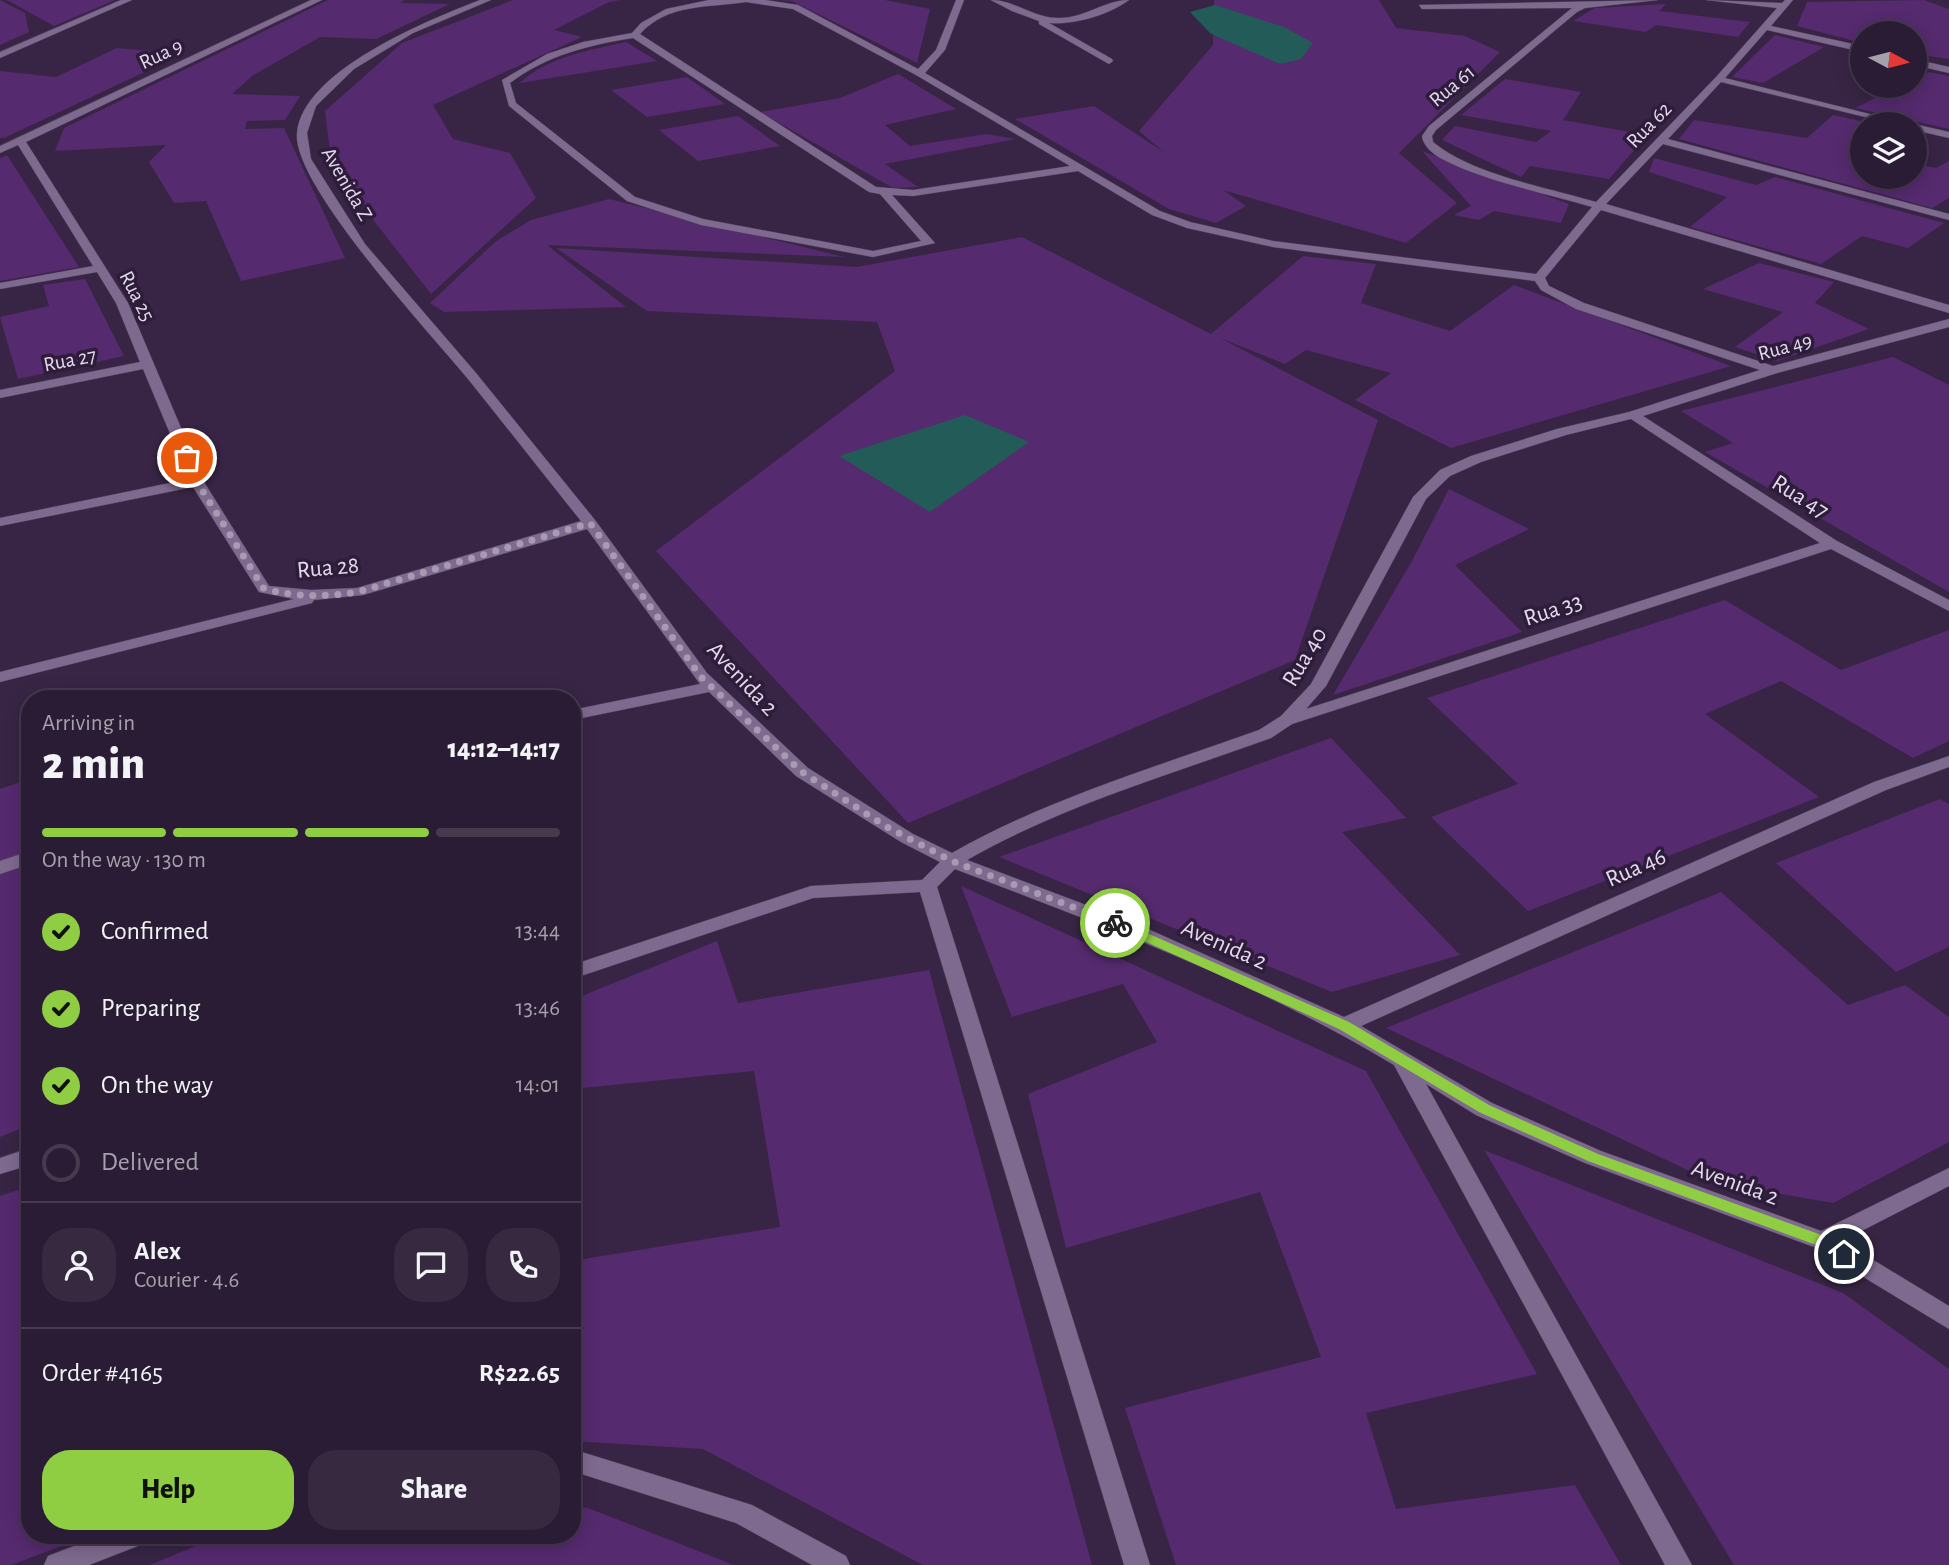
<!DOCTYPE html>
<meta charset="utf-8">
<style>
:root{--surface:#2a1c34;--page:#362940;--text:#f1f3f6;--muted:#a5a1ac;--line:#463a4f;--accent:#8fcd42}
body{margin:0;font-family:"Alegreya Sans",sans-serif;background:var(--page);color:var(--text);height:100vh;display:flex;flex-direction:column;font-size:26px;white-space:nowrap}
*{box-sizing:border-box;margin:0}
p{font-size:23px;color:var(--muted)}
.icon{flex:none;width:38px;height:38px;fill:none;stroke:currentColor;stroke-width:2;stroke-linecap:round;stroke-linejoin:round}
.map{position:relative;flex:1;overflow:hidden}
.panel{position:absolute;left:21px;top:690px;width:560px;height:854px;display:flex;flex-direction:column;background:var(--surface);border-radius:28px;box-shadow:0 4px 18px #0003,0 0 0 2px var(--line)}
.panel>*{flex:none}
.needle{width:46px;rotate:97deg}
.controls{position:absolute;left:1850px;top:21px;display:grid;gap:14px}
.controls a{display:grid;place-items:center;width:77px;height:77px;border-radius:50%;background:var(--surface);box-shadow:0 4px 18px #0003,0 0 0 2px var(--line);font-size:35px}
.pin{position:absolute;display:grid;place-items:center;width:60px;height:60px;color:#fff;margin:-30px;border:4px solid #fff;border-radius:50%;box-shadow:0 2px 7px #0007}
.courier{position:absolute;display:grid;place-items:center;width:70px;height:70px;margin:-35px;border:5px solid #8fcd42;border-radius:50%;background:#fff;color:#222;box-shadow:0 2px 9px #0007}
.headline em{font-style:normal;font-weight:800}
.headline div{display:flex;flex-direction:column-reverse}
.headline{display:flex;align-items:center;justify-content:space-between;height:119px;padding:0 21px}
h1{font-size:46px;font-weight:800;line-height:52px}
.bar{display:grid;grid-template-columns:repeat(4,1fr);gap:10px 7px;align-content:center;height:84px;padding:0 21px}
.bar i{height:9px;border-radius:5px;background:var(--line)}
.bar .on{background:var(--accent)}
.bar p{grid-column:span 4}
.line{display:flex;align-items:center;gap:18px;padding:0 21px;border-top:2px solid var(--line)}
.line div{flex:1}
.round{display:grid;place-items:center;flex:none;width:74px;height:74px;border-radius:28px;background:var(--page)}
ol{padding:0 21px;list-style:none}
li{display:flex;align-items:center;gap:21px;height:77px}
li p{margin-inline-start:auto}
li .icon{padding:7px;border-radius:50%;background:var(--accent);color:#111;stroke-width:4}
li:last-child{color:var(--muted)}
li i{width:38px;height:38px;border:4px solid var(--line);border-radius:50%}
.action{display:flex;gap:14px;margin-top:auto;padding:14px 21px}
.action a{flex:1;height:80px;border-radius:28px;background:var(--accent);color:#111;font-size:28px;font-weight:800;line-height:80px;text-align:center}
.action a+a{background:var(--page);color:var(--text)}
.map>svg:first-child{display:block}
.green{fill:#552a6f}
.water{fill:#235b58}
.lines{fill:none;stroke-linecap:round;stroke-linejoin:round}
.minor-casing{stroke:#52425d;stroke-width:1}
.minor{fill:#7f6a8f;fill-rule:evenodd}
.route{fill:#8fcd42}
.done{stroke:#a89ab2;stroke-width:7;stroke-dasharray:0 12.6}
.labels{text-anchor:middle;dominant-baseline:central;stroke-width:7;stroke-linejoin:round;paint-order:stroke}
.far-street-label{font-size:21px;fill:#e4d9ed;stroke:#2e1c3b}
.street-label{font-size:24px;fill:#e4d9ed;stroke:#2e1c3b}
</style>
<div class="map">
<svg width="1949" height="1565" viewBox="0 0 1949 1565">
<rect width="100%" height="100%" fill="#382545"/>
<path class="green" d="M0,0L25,13L29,32L0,45Z
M7,0H115L54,26Z
M328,0H405L400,3L450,4L376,39L320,37L252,76L232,94L300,96L285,120L247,121L245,129L284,128L345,258L241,281L206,201L174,203L149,162L166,145L55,151L64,128Z
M513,0H621L609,2L554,30L582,37L433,105L453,139L510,153L536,198L431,294L332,167L325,111L402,43Z
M780,0H885L930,9L917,63L792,1Z
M1214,0H1379L1396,28L1465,36L1500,52L1399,153L1457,203L1406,243L1223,190L1246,206L1216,223L1169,209L1015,119L1094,106L1165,153L1139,131L1213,45Z
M1924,0L1949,9V59L1915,54L1914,33H1862V43L1797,26L1807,2Z
M1666,4L1659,11L1750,22L1738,37L1656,25L1646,32L1573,21L1595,8Z
M1775,35L1824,47L1763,83L1732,77Z
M626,42L657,61L520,83C547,57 590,50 626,42Z
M117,48L183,54L4,138H0V71L56,77Z
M1929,72L1949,76V129L1855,108L1900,86H1914L1915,79Z
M898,74L956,109L885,125L910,146L986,134L1016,139L885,164L918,187L893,188L760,112L840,98Z
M687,77L725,104L647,117L611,90Z
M1505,79L1581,92L1563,120L1647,135L1609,179L1530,166L1521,177L1442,140L1455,126L1536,142L1551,131L1461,115Z
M1833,115L1874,124H1862V150L1857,153L1862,154V177H1914L1915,164L1936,168L1949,161V198L1932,208L1679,139L1694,120L1807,138Z
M738,116L780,146L698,161L659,130Z
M1422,151L1569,204L1561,223L1494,211L1479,220L1454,215L1471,206Z
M7,155L79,267L0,281V158Z
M1654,158L1756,185L1775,177L1944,223L1908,248L1862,236L1821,264L1690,227L1727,197L1649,172Z
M609,199L844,257L547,245L626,307L444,312L430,303L495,242L531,220Z
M1022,237L1211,334L1303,256L1376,264L1361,303L1450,331L1514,285L1731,366L1451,448L1355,400L1391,373L1306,350L1285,364L1220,338L1378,420L1295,660L908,823L656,551L895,371L877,322L647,311L556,248L857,267Z
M1759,263L1834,282L1815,303L1869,329L1777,361L1735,347L1783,312L1703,289Z
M85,279L124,356L18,379L0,317L49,306L43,285Z
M1893,357L1949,385V592L1705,452L1733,443L1681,411Z
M1449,489L1529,529L1455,565L1522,632L1333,695L1412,561Z
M1725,600L1841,670L1949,630V741L1913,758L1781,681L1705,714L1819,797L1528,911L1431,817L1518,784L1427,698Z
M1331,738L1406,818L1342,832L1460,955L1332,992L999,857Z
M30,779V1125L0,1137V789Z
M1940,799L1949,804V947L1896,972L1776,863Z
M961,886L1366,1071L1537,1374L1366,1413L1396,1509L1575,1485L1621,1565H1176L1125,1408L1321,1357L1260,1192L1066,1248L1028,1094L1157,1042L1123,984L1012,1017Z
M1721,892L1848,1005L1905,985L1949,1017V1142L1833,1203L1713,1182L1386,1028Z
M717,941L738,1003L929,970L1092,1565H923L703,1449L572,1441V1261L780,1227L754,1071L572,1089V1000Z
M1484,1150L1843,1293L1949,1369V1565H1734Z
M30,1186V1535H91L11,1565H0V1196Z
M572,1506L588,1508L734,1565H150L222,1535H572Z"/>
<path class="water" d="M1215,5L1284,27L1313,43L1301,59L1280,64L1211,34L1190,12Z
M965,415L1029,442L930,512L839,456Z"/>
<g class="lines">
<defs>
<path id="minor" d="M121,0H132L0,58V52Z
M311,0H322L26,142L128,303L204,482L269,586L311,590L357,588L581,521C543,474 506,426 468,379C432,335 292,185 297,133C303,70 429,20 480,0H491L413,33L354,69L316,106L307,133L311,159L365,244L476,373L595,520L707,673L808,768L913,834L952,853C1047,799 1156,767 1259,730L1281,716L1311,684L1413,497L1440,470L1471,456L1557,429L1629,412L1760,370L1576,309L1541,290L1535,281L1273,247L1187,228L1152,215L1078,171L913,196L892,195L935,243L873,257L701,225L627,201L509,106L502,80L547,54L583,42L632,33L641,23L666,9L709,0H765L798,5L918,69L936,50L956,0H964L945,50L925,73L1160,211L1190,222L1273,241L1536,274L1592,207C1548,194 1481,180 1442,159C1433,154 1423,146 1422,136L1429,126L1572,8L1422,9L1419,5L1658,0L1585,8L1577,12L1436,130L1432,136L1433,142C1473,175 1546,187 1596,202L1716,77L1777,8L1706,0L1782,3L1785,0H1793L1771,26L1862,46V52L1767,30L1725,78L1910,124H1894L1721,82L1668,139L1949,214V220L1663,144L1606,204L1949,305V313L1601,210L1545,278L1549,286L1584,303L1773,366L1949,319V327L1777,373L1643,416L1837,541L1949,600V611L1831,549L1292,724L1271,738C1169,775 1061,806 967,860L1139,925L1344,1017L1874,782L1949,756V767L1886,790L1361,1026L1492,1103L1601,1151L1821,1231L1949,1168V1186L1842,1241L1949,1306V1329L1814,1247L1585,1163L1476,1115L1426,1084L1692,1565H1665L1394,1065C1257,982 1104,926 955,869L937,887L1150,1565H1124L920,892L813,898L572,979V965L811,886L922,880L940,862L901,842L796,776L709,692L572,720V710L700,684L587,529L363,595L314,600L312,603L0,682V672L294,599L259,592L193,487L0,526V518L189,479L143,369L0,398V390L140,362L116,303L97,272L0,289V283L93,266L18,145L0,153V146ZM746,2L793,9L916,75L1070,166L913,190L876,187L640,34C668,3 708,8 746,2ZM633,38L869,192L880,194L921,241L873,251L703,219L635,197L516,103L510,83C547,55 589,45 633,38ZM1631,419L1820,543L1306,709L1326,686L1426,499L1450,476L1481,462L1566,435Z
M991,0C1015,0 1035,19 1060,18C1085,18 1105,0 1129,0C1108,15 1075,25 1049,23L1112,59L1113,61L1109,64L1039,24V21L1012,11Z
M1914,59L1949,67V73L1914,65Z
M1914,124L1949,132V138L1914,130Z
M30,851V864L0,874V861Z
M30,1148V1165L0,1174V1158Z
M572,1449L752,1505L846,1556L850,1565H812L736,1523L572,1471Z
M103,1535H147L143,1544L89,1565H44L48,1556Z"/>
</defs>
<use href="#minor" class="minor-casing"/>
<use href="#minor" class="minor"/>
</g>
<path class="route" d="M1115,919L1349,1022L1489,1105L1598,1154L1827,1237L1849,1249L1851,1254L1844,1259L1816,1245L1588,1161L1479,1112L1339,1029L1111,926V920Z"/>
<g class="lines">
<path class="done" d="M187,458L197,482L264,589C296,597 324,597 358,592L590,523L701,677L802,772L887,827L952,861L1115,923"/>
</g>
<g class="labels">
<g class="far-street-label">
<text transform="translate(161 54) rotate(-25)">Rua 9</text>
<text transform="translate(1452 86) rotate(-40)">Rua 61</text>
<text transform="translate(1649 125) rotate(-46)">Rua 62</text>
<text transform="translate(347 184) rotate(60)">Avenida Z</text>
<text transform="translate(137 296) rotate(63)">Rua 25</text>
<text transform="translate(1785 347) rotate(-15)">Rua 49</text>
<text transform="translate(70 360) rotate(-11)">Rua 27</text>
</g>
<g class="street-label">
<text transform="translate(1800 497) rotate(32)">Rua 47</text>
<text transform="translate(328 568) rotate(-5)">Rua 28</text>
<text transform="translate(1553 610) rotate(-18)">Rua 33</text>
<text transform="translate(1305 657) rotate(-59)">Rua 40</text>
<text transform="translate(742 679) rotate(47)">Avenida 2</text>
<text transform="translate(1636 868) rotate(-24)">Rua 46</text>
<text transform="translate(1224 945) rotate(24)">Avenida 2</text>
<text transform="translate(1735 1183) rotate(20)">Avenida 2</text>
</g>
</g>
</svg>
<div class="controls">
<a><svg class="needle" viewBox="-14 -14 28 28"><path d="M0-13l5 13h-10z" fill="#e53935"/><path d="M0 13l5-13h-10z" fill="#a5a1ac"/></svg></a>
<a><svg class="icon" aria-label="layers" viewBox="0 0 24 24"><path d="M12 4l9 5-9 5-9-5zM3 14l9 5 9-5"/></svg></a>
</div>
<div class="pin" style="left:187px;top:458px;background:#ea580c"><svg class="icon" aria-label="bag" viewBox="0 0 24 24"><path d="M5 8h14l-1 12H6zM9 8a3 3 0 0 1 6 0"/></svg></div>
<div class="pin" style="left:1844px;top:1254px;background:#1f2937"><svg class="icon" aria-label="home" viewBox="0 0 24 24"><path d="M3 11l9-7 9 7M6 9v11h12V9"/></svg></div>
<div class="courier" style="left:1115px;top:923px"><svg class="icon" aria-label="bike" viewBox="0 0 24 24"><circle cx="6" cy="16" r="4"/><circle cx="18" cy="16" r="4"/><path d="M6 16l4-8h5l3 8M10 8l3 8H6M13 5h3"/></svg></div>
<section class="panel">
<div class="headline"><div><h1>2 min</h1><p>Arriving in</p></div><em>14:12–14:17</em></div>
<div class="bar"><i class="on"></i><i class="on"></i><i class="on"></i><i></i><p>On the way · 130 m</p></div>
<ol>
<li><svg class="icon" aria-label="check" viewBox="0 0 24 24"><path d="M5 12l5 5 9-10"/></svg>Confirmed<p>13:44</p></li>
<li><svg class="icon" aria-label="check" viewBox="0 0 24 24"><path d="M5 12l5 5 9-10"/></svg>Preparing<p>13:46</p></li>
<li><svg class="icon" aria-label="check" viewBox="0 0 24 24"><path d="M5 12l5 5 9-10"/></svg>On the way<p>14:01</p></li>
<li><i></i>Delivered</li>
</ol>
<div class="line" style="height:126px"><a class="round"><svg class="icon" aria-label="person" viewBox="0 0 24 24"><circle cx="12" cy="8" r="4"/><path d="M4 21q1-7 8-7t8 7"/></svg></a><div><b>Alex</b><p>Courier · 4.6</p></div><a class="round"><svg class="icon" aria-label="chat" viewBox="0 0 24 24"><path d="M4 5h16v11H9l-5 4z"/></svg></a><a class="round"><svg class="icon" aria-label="phone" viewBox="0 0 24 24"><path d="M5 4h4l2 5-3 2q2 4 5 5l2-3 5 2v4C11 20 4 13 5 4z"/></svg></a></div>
<div class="line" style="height:91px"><div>Order #4165</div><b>R$22.65</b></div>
<div class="action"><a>Help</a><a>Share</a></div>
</section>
</div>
